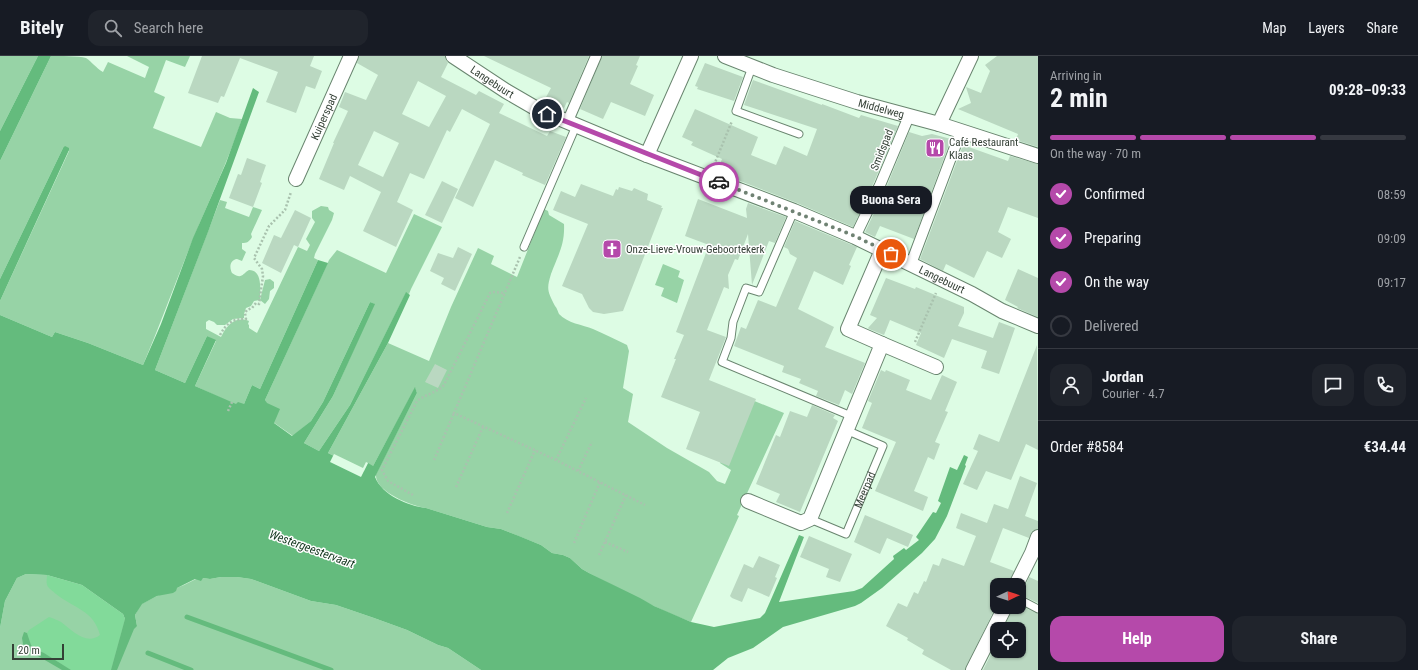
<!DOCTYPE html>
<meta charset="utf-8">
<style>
:root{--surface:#171b24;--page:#20242c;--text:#f1f3f6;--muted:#9ea1a6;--line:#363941;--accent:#b549aa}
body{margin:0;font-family:"Roboto Condensed",sans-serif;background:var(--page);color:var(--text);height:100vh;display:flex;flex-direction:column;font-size:15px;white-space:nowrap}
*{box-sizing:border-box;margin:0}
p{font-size:13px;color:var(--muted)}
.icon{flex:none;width:22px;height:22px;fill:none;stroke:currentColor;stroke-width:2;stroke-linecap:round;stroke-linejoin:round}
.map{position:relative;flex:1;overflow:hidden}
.side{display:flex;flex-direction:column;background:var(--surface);width:380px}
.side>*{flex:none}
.needle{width:26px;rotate:86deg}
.fabs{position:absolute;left:990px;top:522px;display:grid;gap:8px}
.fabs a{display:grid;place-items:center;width:36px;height:36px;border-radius:8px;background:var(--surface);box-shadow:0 1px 3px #0004;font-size:20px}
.scale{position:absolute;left:12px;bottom:10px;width:52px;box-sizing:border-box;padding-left:4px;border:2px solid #344036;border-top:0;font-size:11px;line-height:14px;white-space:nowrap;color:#344036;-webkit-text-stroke:3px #fff;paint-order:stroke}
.pin{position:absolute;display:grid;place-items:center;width:34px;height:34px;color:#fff;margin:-17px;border:2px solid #fff;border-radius:50%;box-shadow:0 1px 4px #0007}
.courier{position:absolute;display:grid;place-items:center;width:40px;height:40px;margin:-20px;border:3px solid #b549aa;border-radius:50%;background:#fff;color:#222;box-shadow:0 1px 5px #0007}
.bubble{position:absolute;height:28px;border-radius:12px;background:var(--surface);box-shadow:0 1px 3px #0004;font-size:13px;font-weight:700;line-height:28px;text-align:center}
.head em{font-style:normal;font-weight:700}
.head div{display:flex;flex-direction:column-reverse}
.head{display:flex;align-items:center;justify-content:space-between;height:68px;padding:0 12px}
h1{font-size:26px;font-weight:700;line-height:30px}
.bar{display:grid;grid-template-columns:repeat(4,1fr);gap:6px 4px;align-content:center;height:48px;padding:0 12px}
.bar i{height:5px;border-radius:3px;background:var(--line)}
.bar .active{background:var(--accent)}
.bar p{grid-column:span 4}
.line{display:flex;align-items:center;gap:10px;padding:0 12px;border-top:1px solid var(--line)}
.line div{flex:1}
.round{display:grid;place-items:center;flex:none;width:42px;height:42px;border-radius:12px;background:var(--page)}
ol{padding:0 12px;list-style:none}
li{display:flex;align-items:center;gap:12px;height:44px}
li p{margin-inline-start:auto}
li .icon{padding:4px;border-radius:50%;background:var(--accent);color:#fff;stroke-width:4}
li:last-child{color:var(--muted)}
li i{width:22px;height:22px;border:2px solid var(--line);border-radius:50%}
.cta{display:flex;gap:8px;margin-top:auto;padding:8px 12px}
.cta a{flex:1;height:46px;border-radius:12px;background:var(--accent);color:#fff;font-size:16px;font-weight:700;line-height:46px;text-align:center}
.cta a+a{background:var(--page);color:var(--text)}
header{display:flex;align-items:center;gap:24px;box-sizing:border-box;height:56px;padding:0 20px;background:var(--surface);border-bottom:1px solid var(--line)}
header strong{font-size:19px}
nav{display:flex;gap:22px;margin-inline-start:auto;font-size:14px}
.search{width:280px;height:36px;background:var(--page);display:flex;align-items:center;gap:10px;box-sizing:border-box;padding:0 14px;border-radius:12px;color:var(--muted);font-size:15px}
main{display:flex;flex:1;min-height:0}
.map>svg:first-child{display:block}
.green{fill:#97d3a6}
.forest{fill:#82da9a}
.water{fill:#64bb7d}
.pier{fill:#ddfce4}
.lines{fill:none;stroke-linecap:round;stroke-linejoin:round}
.stream{stroke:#64bb7d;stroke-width:5}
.building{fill:#bad8c1;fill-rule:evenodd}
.service-casing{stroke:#69856f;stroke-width:9}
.pedestrian-casing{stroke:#69856f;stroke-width:12}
.minor-casing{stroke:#69856f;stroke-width:16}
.path{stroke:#a9c2ae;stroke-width:2.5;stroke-dasharray:2 2;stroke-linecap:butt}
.service{stroke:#fff;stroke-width:7}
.pedestrian{stroke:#fff;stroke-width:10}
.minor{stroke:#fff;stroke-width:14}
.done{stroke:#6f8273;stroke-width:4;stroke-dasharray:0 7.2}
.route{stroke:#b549aa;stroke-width:5}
.labels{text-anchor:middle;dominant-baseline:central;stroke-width:3;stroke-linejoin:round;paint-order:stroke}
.street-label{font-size:11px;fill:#344036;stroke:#fff}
.poi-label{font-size:11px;fill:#344036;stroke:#fff;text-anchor:start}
.water-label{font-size:12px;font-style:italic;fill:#12371e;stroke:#fff}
</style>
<header>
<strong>Bitely</strong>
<div class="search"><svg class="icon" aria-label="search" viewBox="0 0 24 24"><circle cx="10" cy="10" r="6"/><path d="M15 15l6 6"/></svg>Search here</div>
<nav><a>Map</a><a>Layers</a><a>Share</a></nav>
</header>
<main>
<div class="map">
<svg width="1038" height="614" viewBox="0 0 1038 614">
<rect width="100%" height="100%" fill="#ddfce4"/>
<path class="green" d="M0,0H38L0,75Z
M51,0C59,0 79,0 86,2C92,6 96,12 103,16L108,6L145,22L149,11L127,0H190L185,11L166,4L154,36L165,41L153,72L201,91L216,56L230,62L242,63C229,103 210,142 194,181C176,224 161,267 143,309L88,287L55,276L52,281L0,259V245L69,95L63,92L0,223V105Z
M220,144L227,146L225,152L249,161L253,151L262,154L251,178L252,181C249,186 247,187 242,187V193L246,196L242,205L237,203C230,204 229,211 232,217C242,224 242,218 249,214C263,214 260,234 260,244L254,245L251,250L246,252L244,258V262L233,263L225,269H217L214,266L209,264L206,266V273L221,281C227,269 235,260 249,265L248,268L249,269V272L257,277L298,191L307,195L310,189L306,183L315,166L312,162V155L321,150L328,151L329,154L334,157L332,164L315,198L314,202L318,204L260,333L252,329L244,348L236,349L195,330L216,285L207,280L185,327L155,314Z
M544,153L548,155L549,159L564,168C565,189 558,199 551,218C546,234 548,236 555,250C557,252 558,256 559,258C567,267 583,269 593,273C605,278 616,284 627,289L629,295L623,332L633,338L628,366L667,392L709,416L717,425L725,428L731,414L720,407L732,378L752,344L784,357L737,459L739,460L691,566C656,553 623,534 589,517L582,513L570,502L563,499L552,497L541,489L501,473L487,471L426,452C412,450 374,436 376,418L417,337L415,332L373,410L364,415L328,397L388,287L429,305L451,251L478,192L494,200L491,208L517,221Z
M414,158L442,171L411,233L409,238L406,237L350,349L319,395L304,387L333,340L374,248L370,246L323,346L311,365L293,380L273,366L265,344L329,204L337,194L386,217Z
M663,208L680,215L678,221L684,224L677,247L661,240L664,232L655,229Z
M270,223L274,226V232L270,235L269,243L265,248L260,244L265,224Z
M26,518L47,519L137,570L135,559L141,548L157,540L184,529L196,523L203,522L210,523L221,521H237L251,523L311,545L336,549L374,562L407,574L438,589L448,592L481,614H0V572L5,545L17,522Z"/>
<path class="forest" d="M47,519L82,529L123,558L125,563L111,614H71L31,589L27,577L29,574L49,561C53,562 57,564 61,566C72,574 86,590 100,579C94,554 73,552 56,538C53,535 48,532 47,529C46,526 47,522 47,519Z"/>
<path class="water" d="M38,0H51L0,105V75Z
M253,32L259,36L208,176L155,314L185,327L207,280L216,284L195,330L236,348L238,346L244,348L252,329L260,333L318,204L328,207L265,344L267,347L280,353L274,367L292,380L311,365L323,346L370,246L375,248L333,340L304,387L319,395L350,349L406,236L410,239L388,287L328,397L364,415L368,407L373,410L415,331L417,337L375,421C382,439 408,450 426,452L487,471L501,473L519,480L541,489L552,497L563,499L570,502L582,513L589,517L640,542L654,550L691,566L714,571L760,562L765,557L769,548L799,479L804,481L779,546L854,535L862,532L894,503L893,500L904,492L906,494L919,484L916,481L933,456L936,457L941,447L938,445L950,411L957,414L964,399L968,401L965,409L966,410L947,460L935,483L922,497L882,532L861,547L855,550L783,571L753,592L728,602L713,614H481L448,592L438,589L407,574L374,562L336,549L311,545L251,523L237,521H221L210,523L203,522L201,525L195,523L177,532L176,535L173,537L157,540L142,548L135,559L137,570L134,573L117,614H111L125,563L123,558L82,529L47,519L26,518L17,522L5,545L0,572V259L52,281L55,276L88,287L143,309L161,268L193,182L226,107Z
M65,90L69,92V94L0,245V223L63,92Z
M24,576L27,577L31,589L35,593L44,597L71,614H62L31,596L23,588L22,582Z"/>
<path class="pier" d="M334,398L363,412L366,406L368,407L361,421L330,406Z"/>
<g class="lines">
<path class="stream" d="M187,561L331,614
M148,597L191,614"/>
</g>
<path class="building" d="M202,0H314L310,10L322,15L315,33L306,30L296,57L266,46L278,16L240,2L224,41L221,40L218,47L188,37Z
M359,0H445L446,4L448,7L441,21L476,39L479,35L504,48L499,57L547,80L550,75L566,81L545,129L522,119L523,117L495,104L473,151L455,142L490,68L462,53L450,76L447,74L424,123L410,117L397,146L413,154L396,191L363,175L381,136L350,120L344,134L319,123L334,87H333L348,55L339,51L345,36L366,44L378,19L357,7ZM418,25L446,40L429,71L402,58ZM374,75L399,87L383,121L358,109Z
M484,0H589L569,47L567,46L564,52L545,43L551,32Z
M602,0H640L636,9L638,10L630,28L654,39L645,60L611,46L603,63L580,53Z
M997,0H1038V91L1016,84L1018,78L958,53L971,47L966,31L981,37L990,15L985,9Z
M705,7L743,21L734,45L697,33L698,31L695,30Z
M753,24L822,49V48L859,62L861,59L898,70L874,126L853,171L797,147L717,116L722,103L691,89L693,86L682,81L695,53L758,81L751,99L776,109L784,90L807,100L817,73L744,49Z
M909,76L922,80L932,78L951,83L914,183L880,170L875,181L865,176L886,132Z
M963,89L1008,105L1010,100L1038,108V162L1008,151L998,176L1011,183L1002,202L987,195L974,222L946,208L943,215L920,203Z
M247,102L266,109L260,126L262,127L253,151L229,142L238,118L241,119Z
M442,125L458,133L442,167L425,159Z
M581,128L613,140L616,133L618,134L619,131L632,135L634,132L648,138L647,144L662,150L661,152H663L623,255L604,258L593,256L589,252L582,238L562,230L588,168L553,154L561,135L575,141Z
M698,143L747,162L746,153L748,147L786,161L775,187L769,185L752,229L748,178L738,204L735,203L728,219L729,233L724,231L707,274L726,281L709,324L756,343L729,410L686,393L700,356L661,341L676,303H674L684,279L676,276L709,189L685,180Z
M295,154L311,162L298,191L294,189L281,217L262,207L274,179L281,182Z
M795,165L857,191L849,209L851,210L843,229L814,215L798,253L834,271L825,291L865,307L852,338L845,334L839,349L816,340L818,335L799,327L801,323L782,316L784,310L734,290L741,271L746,273L758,244L776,251L797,202L790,198L788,193L784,191Z
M458,191L472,198L455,235L441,228L444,222L430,215L438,197L453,202Z
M1018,213L1038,222V261L1017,252L1018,251L1005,244Z
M886,222L915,233L916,231L964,251V257L958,270L993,282L999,266L1015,272L999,318L981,312L987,295L952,283L944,302L916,289L921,277L890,264L884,279L869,273L868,272L877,262L870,259Z
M1037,289L1038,394L1026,388L1011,424L986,415L977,434L963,428L978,395L973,393L979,378L999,386Z
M435,308L447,314L438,332L425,326Z
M881,314L885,316L886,314L910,324L906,334L931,344L942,319L957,326L945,355L948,356L935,386L940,388L934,404L928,401L914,435L928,441L923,455L875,435L896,386L862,372L872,347L868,345Z
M812,349L835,359L833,362L838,365L800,456L776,446L780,438L756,428L776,379L780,381L790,355L807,361Z
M1020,420L1037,427L1025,460L1038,465V473L1032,475L1029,482L1003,472L990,506L1014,515L1008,529H997V548L965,614H951L922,598L924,594L907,584L908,582L886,570L898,547L907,551L914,536L918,538L924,525L926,526L933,508L939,510L942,502L964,510L976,480L956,472L961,457L987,467L994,448L1008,453Z
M865,459L913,479L908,491L887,482L880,498L854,486Z
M809,480L852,498L840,526L826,521L829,513L800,501Z
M759,500L780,509L775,521L777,522L769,541L748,532L742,546L732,542L730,540L744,508L753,512Z
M1029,521L1038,525V547L1019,538L1024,533Z
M1019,549L1038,558V614H983L997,586V595H1019V573H1003L1013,551H1019Z"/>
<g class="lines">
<defs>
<g id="service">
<path d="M752,11L736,55L799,78"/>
<path d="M794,155L759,236L746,232L733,266L731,282L722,306L851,360"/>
<path d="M524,191L576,70"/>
<path id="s1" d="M810,463L846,478L883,390L846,374"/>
<path d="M1019,543L1038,553"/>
</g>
<path id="pedestrian" d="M567,67L596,0
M855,181L880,129L909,60
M911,208L961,75"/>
<g id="minor">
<path id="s2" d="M453,0L506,35L537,53L647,99L794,155L855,181L972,238L1002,255L1038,270"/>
<path id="s3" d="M725,0L773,19L857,46L939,68L1038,100"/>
<path d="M939,68L971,0"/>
<path d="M647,99L691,0"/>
<path id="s4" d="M296,123L351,0"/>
<path d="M882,288L936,311"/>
<path d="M748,445L801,467L810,463L882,288L848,273L882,194"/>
<path d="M1016,529L1032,497L1038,481"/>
<path d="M973,614L1005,551"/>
</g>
</defs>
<use href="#service" class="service-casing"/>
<use href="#pedestrian" class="pedestrian-casing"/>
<use href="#minor" class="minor-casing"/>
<path class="path" d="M714,109L732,65
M520,201L454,357L556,404L645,449
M220,279C226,268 233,262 246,263L245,257L247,254L252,252L256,247L259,248L263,220L262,213L254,202L269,170L285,154L291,136
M915,286L936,237
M228,355L232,346
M434,404L454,357
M556,404L586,342
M578,415L592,386
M456,431L483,371
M413,439L388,425L382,414L417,345C426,338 436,337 444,329L490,237L494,236L505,237
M507,457L535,394
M605,486L628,496
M574,487L600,426
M599,499L626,439"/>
<use href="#service" class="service"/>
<use href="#pedestrian" class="pedestrian"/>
<use href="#minor" class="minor"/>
</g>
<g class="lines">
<path class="done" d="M719,126L855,180L891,198"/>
<path class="route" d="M547,58L719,126"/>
</g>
<defs>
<symbol id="restaurant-square" viewBox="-11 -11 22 22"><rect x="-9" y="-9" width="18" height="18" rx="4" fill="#b549aa" stroke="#fff"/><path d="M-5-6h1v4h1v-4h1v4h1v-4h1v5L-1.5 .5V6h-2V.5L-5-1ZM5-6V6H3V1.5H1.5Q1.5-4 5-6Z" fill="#fff"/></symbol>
<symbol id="church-square" viewBox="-11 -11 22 22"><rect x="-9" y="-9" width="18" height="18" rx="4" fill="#b549aa" stroke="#fff"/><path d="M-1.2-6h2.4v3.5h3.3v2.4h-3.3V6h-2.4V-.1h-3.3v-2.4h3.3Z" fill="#fff"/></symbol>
</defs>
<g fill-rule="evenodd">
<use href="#restaurant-square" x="924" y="81" width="22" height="22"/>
<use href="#church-square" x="601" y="182" width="22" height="22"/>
</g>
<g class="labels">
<g class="street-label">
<text stroke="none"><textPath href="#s2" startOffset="47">Langebuurt</textPath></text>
<text stroke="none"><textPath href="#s3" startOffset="165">Middelweg</textPath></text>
<text stroke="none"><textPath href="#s4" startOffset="68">Kuiperspad</textPath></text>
<text transform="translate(882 94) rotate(-68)">Smidspad</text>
<text stroke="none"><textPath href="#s2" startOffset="539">Langebuurt</textPath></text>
<text stroke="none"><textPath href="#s1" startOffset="87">Meerpad</textPath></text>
</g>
<g class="poi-label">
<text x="949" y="86">Café Restaurant<tspan x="949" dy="13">Klaas</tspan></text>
<text x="626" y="193">Onze-Lieve-Vrouw-Geboortekerk</text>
</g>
<g class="water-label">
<text transform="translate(312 493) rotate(20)">Westergeestervaart</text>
</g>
</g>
</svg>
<div class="fabs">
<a><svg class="needle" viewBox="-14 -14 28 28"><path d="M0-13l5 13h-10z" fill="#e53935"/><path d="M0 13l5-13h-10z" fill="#9ea1a6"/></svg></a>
<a><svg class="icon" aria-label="locate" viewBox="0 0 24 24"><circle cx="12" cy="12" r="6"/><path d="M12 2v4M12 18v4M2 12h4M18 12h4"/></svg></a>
</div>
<div class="scale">20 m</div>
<div class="pin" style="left:891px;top:198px;background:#ea580c"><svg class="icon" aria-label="bag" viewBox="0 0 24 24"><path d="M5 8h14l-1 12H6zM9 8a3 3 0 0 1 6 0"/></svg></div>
<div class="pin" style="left:547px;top:58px;background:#1f2937"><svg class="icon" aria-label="home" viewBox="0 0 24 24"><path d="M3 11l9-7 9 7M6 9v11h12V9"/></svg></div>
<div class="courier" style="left:719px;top:126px"><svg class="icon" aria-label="car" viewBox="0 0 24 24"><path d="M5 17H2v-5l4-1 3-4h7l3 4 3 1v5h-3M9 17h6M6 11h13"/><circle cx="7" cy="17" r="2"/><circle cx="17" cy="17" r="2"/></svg></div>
<div class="bubble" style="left:850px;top:130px;width:82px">Buona Sera</div>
</div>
<section class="side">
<div class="head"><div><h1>2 min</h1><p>Arriving in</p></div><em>09:28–09:33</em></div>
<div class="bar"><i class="active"></i><i class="active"></i><i class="active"></i><i></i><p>On the way · 70 m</p></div>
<ol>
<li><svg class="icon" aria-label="check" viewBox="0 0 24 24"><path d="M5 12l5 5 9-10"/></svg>Confirmed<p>08:59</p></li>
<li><svg class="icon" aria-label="check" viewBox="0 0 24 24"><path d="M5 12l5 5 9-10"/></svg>Preparing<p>09:09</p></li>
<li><svg class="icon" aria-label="check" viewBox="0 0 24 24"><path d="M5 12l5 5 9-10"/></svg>On the way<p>09:17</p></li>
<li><i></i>Delivered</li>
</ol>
<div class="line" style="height:72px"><a class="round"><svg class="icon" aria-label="person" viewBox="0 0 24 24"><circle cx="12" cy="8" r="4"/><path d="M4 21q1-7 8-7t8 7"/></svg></a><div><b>Jordan</b><p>Courier · 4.7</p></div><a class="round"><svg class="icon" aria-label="chat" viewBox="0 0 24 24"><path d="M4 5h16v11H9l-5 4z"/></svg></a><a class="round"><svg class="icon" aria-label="phone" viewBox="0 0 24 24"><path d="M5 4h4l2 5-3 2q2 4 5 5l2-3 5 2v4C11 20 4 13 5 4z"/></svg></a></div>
<div class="line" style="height:52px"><div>Order #8584</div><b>€34.44</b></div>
<div class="cta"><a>Help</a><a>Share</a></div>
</section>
</main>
